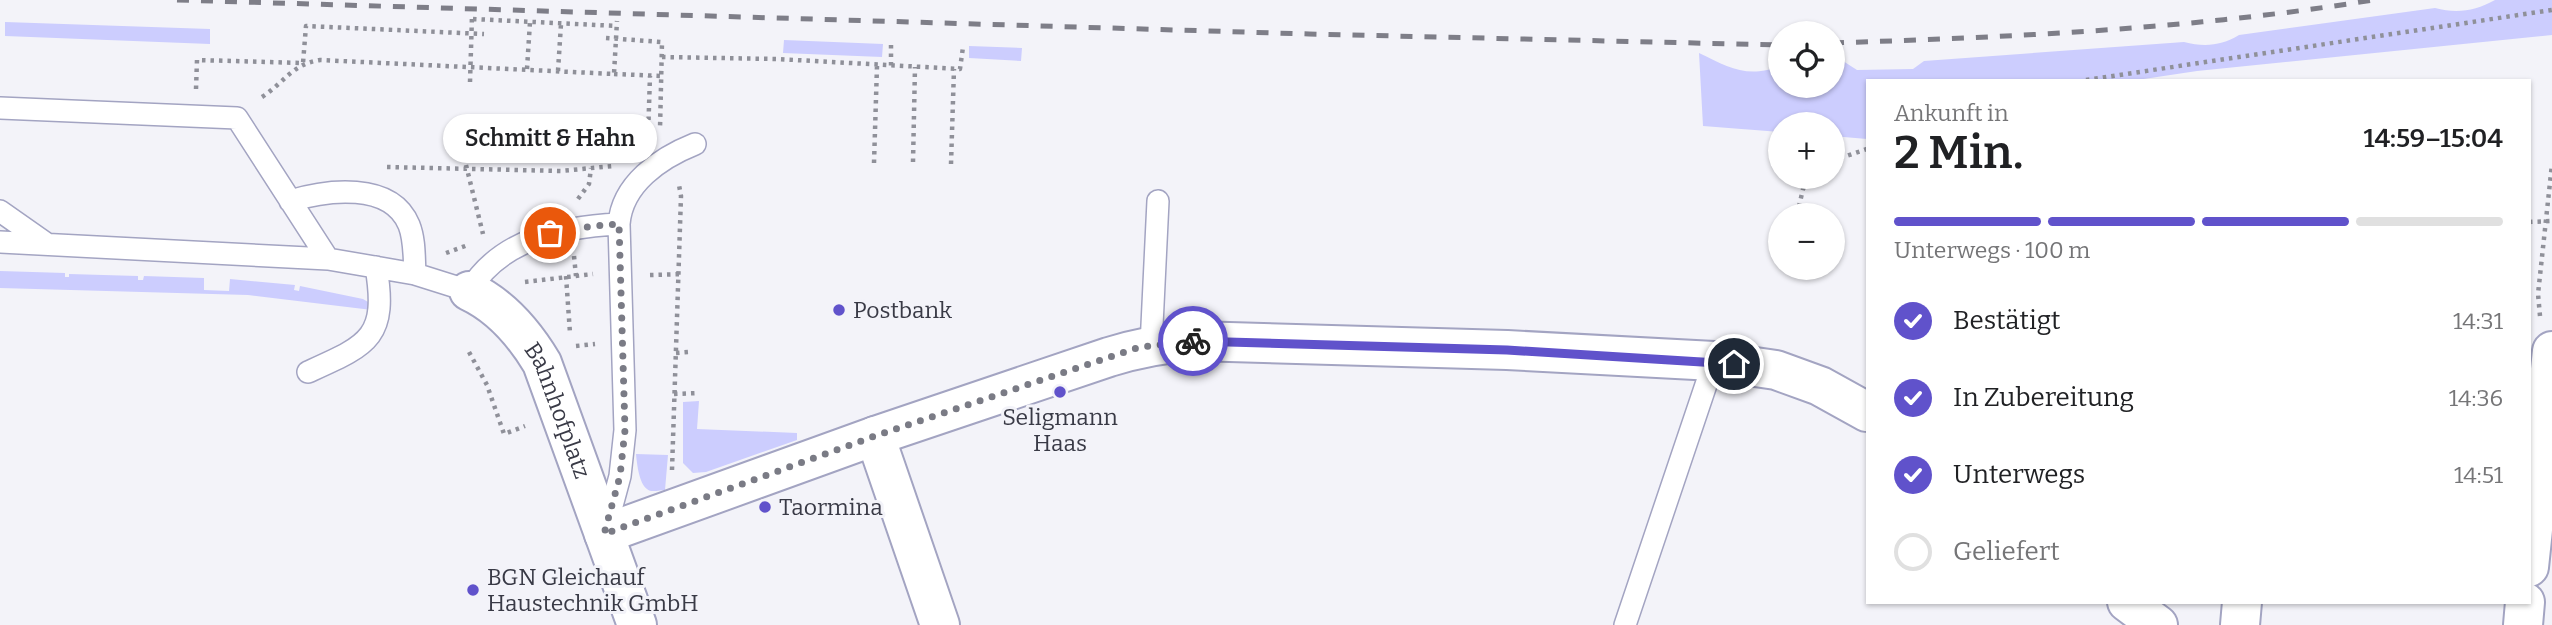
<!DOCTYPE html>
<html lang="de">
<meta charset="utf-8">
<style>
:root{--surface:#fff;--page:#f6f6f6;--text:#202124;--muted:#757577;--line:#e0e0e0;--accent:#6052cb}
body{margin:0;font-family:Bitter,serif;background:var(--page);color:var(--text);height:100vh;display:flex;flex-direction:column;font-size:26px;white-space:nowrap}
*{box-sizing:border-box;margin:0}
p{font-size:23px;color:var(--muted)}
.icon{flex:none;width:38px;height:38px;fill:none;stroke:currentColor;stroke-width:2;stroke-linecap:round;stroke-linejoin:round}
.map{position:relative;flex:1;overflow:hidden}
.panel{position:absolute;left:1866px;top:79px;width:665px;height:525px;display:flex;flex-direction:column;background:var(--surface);border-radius:0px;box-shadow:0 2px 5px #0004}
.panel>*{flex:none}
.controls{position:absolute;left:1768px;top:21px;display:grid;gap:14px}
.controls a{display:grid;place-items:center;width:77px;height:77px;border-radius:50%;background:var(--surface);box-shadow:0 2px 5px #0004;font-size:35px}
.pin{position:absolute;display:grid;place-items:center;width:60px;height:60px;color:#fff;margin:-30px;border:4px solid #fff;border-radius:50%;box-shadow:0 2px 7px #0007}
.courier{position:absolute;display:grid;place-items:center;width:70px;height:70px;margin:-35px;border:5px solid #6052cb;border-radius:50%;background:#fff;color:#222;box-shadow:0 2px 9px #0007}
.bubble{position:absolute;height:49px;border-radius:24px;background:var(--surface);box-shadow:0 2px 5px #0004;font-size:23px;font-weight:600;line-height:49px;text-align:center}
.overview em{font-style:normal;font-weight:600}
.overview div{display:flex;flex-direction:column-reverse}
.overview{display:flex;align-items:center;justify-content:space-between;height:119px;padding:0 28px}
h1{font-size:46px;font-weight:600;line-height:52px}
.bar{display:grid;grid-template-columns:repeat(4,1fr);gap:10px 7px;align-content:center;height:84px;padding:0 28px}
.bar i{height:9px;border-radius:5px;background:var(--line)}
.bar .selected{background:var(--accent)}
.bar p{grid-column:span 4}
ol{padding:0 28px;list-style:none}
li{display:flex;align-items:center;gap:21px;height:77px}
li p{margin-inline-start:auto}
li .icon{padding:7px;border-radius:50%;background:var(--accent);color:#fff;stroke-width:4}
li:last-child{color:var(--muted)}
li i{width:38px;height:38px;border:4px solid var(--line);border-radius:50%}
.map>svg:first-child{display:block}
.green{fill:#cccdfe}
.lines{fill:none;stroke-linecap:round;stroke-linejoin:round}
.lane-casing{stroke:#a3a4c2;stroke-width:24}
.street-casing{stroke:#a3a4c2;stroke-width:42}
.secondary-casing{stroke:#a3a4c2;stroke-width:42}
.path{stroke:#8f9099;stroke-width:4.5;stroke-dasharray:3.5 5;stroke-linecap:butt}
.lane{stroke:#fff;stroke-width:21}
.street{stroke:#fff;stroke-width:38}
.secondary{stroke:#fff;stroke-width:38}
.rail{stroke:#7e7e88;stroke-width:5;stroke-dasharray:12 12;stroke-linecap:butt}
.done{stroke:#7a7b85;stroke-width:7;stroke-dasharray:0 12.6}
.route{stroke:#6052cb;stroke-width:9}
.poi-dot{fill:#6052cb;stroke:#f3f3f9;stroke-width:2.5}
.labels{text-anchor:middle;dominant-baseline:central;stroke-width:6;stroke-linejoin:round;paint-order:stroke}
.poi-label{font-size:23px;fill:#393a46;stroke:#f3f3f9;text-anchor:start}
.street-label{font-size:23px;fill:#393a46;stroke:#f3f3f9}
</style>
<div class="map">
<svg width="2552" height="625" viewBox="0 0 2552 625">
<rect width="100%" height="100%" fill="#f3f3f9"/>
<path class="green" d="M2495,0H2552V35L2197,71L2137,80H1867V139L1832,136V124H1780V132L1703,126L1699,53C1728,67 1747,79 1780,66V86H1832V61H1843L1857,70L1913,69L1924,61L2184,42C2204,47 2221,46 2239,35L2435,8C2457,14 2475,11 2495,0Z
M5,22L210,29V44L5,36Z
M784,40L883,44L882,57L783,53Z
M969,46L1022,48L1021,61L969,58Z
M0,271L65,273V277H69V274L138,276V280H143L144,276L204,278V290L229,291L230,279L295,285L294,290L299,291L300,286L363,299L368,302L372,310L248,295L0,288Z
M699,401L697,429L797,433V440L706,472L693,473L683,463V402Z
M636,454L668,455L665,490C660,490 651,493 647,489C639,483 637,464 636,454Z"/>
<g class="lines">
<defs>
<path id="lane" d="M0,108L237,118L328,259
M290,201C326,190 391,181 409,225C415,240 414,258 415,274
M0,211L47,244
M0,242L328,259L415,274L469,291C501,238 562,227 619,224
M1151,346L1158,201
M308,372C368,345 388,338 376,267
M606,528L620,476L625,430L619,224C622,184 660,158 695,144
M1625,625L1714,361"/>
<g id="street">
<path id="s1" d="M469,291C501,306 524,333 542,363L637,625"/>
<path d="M875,436L940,625"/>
<path d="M604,534L875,436L1109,357C1138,348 1165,343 1195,341L1507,350L1714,361L1776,370L1820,386L1867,412"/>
<path d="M2127,602L2158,625"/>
<path d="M2240,625L2242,602"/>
</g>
<path id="secondary" d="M2529,567L2552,351
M2523,625L2525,602"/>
</defs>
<use href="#lane" class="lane-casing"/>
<use href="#street" class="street-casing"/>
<use href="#secondary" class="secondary-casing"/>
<path class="path" d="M473,19L617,26
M606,38L662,42L660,129
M891,45V66
M662,57L777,59L960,69L963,47
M527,69L530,22
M558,71L561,24
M614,74L661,76
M2086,80L2552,10
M470,82L472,16
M196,89L197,60L303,63L306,26L484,34
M262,97C285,82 292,64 320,60L614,74L617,21
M648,137L650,76
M1832,161L1867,149
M913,162L915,67
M874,163L877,66
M951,164L954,69
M466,165L483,234
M387,167L561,171L613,166
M578,199L589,184L591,168
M1797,215L1803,189L1812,177
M2529,222L2552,221
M446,253L468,245
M574,256L576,276
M650,275L684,274
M566,276L570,333
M525,282L593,274
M2540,316L2538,294L2552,164
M576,346L595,344
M469,352L487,385L504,434L525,426
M676,353L689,352
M674,394L699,393
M672,470L681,196L679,185"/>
<use href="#lane" class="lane"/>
<use href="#street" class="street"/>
<use href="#secondary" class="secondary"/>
<path class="rail" d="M177,0L1309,34L1780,45
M1832,43C2013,37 2194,29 2373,0"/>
</g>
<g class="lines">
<path class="done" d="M550,233L593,226L619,224L625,430L620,476L604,534L875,436L1110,357L1140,347L1193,341"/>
<path class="route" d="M1193,341L1507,350L1734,364"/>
</g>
<g class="poi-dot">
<circle cx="839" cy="310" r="7"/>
<circle cx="1060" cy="392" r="7"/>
<circle cx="765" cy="507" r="7"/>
<circle cx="473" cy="590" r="7"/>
</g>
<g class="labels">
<g class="poi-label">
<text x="853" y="310">Postbank</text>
<text x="1060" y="417" text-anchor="middle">Seligmann<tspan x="1060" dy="26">Haas</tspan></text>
<text x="779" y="507">Taormina</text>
<text x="487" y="577">BGN Gleichauf<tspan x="487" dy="26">Haustechnik GmbH</tspan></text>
</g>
<g class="street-label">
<text stroke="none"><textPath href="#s1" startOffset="154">Bahnhofplatz</textPath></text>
</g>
</g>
</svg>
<div class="controls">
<a><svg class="icon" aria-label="locate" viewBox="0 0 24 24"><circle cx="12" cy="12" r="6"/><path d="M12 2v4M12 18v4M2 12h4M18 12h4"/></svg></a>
<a>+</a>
<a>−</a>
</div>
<div class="pin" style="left:550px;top:233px;background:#ea580c"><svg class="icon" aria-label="bag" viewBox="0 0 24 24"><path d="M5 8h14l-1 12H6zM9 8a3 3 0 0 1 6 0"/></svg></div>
<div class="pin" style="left:1734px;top:364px;background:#1f2937"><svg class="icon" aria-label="home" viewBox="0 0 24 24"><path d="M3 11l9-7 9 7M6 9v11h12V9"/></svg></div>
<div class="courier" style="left:1193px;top:341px"><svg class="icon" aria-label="bike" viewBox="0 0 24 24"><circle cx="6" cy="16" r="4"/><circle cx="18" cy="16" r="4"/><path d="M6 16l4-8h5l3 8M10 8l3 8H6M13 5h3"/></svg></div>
<div class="bubble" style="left:443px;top:114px;width:214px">Schmitt &amp; Hahn</div>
<section class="panel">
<div class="overview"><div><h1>2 Min.</h1><p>Ankunft in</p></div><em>14:59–15:04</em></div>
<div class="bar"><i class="selected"></i><i class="selected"></i><i class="selected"></i><i></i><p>Unterwegs · 100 m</p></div>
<ol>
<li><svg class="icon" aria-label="check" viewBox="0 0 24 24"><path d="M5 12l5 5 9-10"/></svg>Bestätigt<p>14:31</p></li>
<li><svg class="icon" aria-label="check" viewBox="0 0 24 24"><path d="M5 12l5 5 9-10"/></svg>In Zubereitung<p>14:36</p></li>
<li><svg class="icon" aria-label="check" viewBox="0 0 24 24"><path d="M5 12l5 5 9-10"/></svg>Unterwegs<p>14:51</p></li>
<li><i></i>Geliefert</li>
</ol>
</section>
</div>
